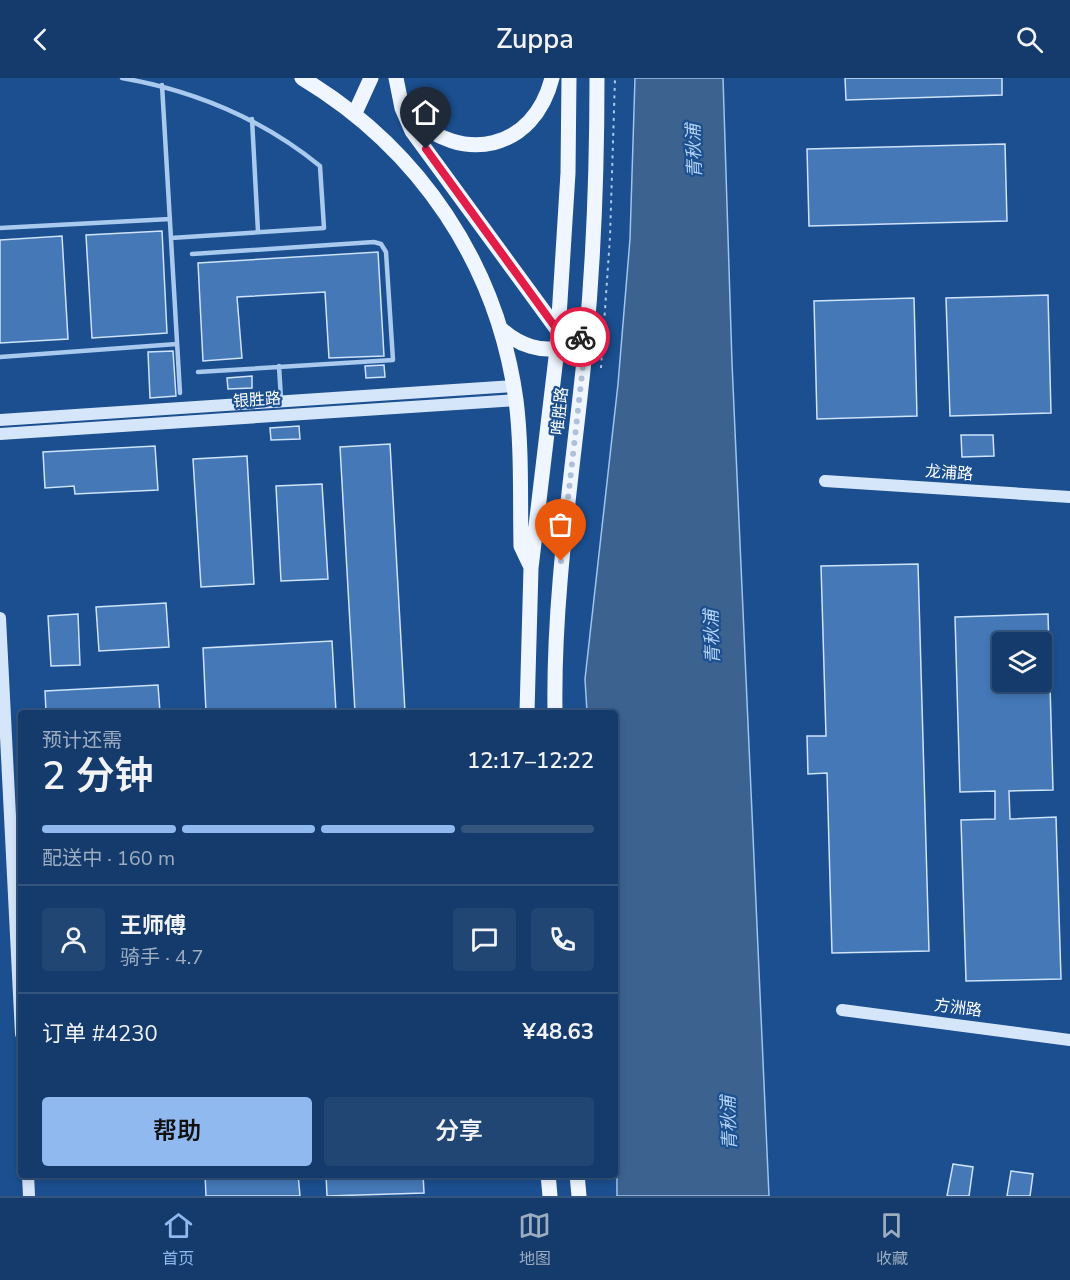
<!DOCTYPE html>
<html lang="zh">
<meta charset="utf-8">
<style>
:root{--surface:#143b6b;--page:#214673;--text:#f1f3f6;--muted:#9dadc1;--line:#33557e;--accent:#90b9f0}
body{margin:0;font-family:"Nunito Sans","Noto Sans SC",sans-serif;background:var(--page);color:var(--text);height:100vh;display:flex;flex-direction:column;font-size:22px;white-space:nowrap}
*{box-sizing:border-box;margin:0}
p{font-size:20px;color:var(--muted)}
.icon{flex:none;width:33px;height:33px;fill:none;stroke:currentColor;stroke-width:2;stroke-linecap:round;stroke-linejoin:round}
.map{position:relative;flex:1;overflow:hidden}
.panel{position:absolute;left:18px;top:632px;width:600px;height:468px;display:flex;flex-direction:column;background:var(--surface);border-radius:6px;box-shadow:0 3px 9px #0003,0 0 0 2px var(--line)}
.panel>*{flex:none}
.fabs{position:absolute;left:992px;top:554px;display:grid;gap:12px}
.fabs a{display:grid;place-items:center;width:60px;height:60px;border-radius:6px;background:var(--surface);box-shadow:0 3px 9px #0003,0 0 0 2px var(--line);font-size:30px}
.pin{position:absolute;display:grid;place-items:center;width:51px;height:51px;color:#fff;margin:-62px -26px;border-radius:50% 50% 50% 0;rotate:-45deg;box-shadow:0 0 6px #0007}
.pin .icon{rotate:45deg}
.courier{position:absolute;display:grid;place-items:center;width:60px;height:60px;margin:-30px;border:4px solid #e11d48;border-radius:50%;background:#fff;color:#222;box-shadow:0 2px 8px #0007}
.headline em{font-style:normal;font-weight:600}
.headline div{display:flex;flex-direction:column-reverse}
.headline{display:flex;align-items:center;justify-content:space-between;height:102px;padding:0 24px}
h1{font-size:39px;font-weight:600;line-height:45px}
.bar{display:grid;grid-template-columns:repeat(4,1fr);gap:9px 6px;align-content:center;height:72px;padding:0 24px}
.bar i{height:8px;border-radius:4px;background:var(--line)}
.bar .selected{background:var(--accent)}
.bar p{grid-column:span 4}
.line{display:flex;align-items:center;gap:15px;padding:0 24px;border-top:2px solid var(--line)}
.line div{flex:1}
.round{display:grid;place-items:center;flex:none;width:63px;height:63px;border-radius:6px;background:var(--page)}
.action{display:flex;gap:12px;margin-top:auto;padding:12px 24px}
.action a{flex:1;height:69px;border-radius:6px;background:var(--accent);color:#111;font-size:24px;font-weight:600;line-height:69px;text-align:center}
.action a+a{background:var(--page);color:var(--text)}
header{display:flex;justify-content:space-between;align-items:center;height:78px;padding:0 24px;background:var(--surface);font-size:27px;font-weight:600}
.menu{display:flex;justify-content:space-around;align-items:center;height:84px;border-top:2px solid var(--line);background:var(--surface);font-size:16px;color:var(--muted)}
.menu a{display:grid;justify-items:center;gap:3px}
.menu .selected{color:var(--accent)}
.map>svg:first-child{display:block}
.water{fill:#3c6290;stroke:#9cc4f0;stroke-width:1.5}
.building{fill:#4478b7;stroke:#cfe3fa;stroke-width:1.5;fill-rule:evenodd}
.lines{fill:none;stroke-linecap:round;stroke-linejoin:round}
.path{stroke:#a9c9ee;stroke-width:2;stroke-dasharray:3 4.5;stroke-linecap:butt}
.lane{stroke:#a9c9ee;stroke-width:4.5}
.secondary{stroke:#d6e6fa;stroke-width:12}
.primary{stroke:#f0f6ff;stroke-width:15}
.done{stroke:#afc1d8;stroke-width:6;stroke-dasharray:0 10.8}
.route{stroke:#e11d48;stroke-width:8}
.labels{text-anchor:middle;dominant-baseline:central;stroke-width:4.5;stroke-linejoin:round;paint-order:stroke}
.street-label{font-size:16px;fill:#fff;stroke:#1b4f8f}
.water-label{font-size:18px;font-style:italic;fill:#b5d3f5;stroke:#1b4f8f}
</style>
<header><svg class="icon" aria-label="back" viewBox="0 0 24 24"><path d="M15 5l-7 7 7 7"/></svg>Zuppa<svg class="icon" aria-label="search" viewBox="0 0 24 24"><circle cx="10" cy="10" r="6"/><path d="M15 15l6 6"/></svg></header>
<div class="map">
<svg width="1070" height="1118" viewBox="0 0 1070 1118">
<rect width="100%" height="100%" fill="#1b4f8f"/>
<path class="water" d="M635,0H723L732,285L769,1118H617L615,634H587L585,601L618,306L630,161Z"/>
<path class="building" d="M845,0H1002V17L846,22Z
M1005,66L1007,143L809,148L807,71Z
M162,153L167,255L92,260L86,157Z
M62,158L68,261L0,265V162Z
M378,174L384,278L329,280L325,214L237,219L242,280L203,283L198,185Z
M1048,217L1051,335L950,338L946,220Z
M914,220L917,338L817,341L814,223Z
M173,273L176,318L150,320L148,274Z
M384,287L385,299L366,300L365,288Z
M252,298V310L228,311L227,300Z
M299,348L300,361L271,362L270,350Z
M961,357H993L994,378L962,379Z
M390,366L405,634H355L340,369Z
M155,368L158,412L75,416L74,408L45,410L43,374Z
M247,378L254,506L201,509L193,381Z
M322,406L328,501L281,503L276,408Z
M918,486L929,873L832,875L827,695L808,696L807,658H826L821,488Z
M166,525L169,569L99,573L96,529Z
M78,536L80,587L51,588L48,538Z
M1048,536L1053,712L1009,713L1010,741L1056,739L1061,901L966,903L961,742L995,741V713L960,714L955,539ZM1002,564H1041V603H1002Z
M332,563L336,634H206L203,570Z
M158,607L160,634H46L45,613Z
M953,1086L973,1089L969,1118H947Z
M1011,1093L1033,1096L1030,1118H1007Z
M205,1096H298L300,1118H206Z
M326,1096H423L424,1115L327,1118Z"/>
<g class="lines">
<path class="path" d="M601,290L610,159L615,0"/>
<path class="lane" d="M122,0C196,13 261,40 320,88L324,150L171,160
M162,7L180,315
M252,41L258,154
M0,150L170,141
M192,176L374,164L381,166L386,174L393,282L198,294
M0,279L177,266
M279,288L281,321"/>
<path class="secondary" d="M0,342L513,308
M0,356L516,322
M825,403L1070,419
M0,540L21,956
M842,932L1070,962
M28,1096L29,1118"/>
<path class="primary" d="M302,0C420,71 497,186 516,322C522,370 520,420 521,468L531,489
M396,0L402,30L412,53L548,239L558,253L586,261
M355,35L371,0
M410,37C462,88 534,72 552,0
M500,250C518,267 542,276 566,268
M527,634L531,490L557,271L568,95L569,0
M555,634C553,510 574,387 586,263C594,176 597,88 597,0
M548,1096L550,1118
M577,1096L579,1118"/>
</g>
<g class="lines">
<path class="done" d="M561,483L586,261L580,259"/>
<path class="route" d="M426,71L558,253L580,259"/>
</g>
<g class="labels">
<g class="street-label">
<text transform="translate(257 322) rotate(-4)">银胜路</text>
<text transform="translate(560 333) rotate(-84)">唯胜路</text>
<text transform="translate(949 395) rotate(4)">龙浦路</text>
<text transform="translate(958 930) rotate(7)">方洲路</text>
</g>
<g class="water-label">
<text transform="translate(694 73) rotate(-92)">青秋浦</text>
<text transform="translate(712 559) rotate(-92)">青秋浦</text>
<text transform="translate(729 1045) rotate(-92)">青秋浦</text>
</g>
</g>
</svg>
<div class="fabs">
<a><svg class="icon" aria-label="layers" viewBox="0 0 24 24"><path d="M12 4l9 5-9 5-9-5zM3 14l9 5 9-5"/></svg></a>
</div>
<div class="pin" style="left:561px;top:483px;background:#ea580c"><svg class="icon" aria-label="bag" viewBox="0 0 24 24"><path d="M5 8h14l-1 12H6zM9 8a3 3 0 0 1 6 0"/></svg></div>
<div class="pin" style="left:426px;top:71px;background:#1f2937"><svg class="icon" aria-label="home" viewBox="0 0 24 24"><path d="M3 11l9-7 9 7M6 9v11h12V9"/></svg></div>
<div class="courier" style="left:580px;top:259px"><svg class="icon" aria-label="bike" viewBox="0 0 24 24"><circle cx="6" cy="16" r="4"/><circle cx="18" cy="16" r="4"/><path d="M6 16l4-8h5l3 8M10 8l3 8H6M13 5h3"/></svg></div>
<section class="panel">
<div class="headline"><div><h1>2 分钟</h1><p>预计还需</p></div><em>12:17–12:22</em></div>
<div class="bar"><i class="selected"></i><i class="selected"></i><i class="selected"></i><i></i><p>配送中 · 160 m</p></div>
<div class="line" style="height:108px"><a class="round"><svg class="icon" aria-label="person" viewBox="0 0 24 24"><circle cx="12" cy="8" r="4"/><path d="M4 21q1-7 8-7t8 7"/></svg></a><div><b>王师傅</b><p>骑手 · 4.7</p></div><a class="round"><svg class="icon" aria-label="chat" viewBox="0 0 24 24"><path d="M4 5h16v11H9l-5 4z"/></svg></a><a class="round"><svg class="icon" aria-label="phone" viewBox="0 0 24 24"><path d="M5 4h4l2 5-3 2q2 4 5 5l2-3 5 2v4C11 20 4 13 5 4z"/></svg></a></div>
<div class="line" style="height:78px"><div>订单 #4230</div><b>¥48.63</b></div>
<div class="action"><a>帮助</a><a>分享</a></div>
</section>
</div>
<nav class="menu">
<a class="selected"><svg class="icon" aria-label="home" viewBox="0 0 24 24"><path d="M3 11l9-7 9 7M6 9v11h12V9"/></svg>首页</a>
<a><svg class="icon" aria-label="map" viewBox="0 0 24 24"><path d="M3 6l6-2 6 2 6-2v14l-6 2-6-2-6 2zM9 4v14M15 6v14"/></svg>地图</a>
<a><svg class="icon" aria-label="saved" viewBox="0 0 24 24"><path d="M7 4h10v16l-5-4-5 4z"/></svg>收藏</a>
</nav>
